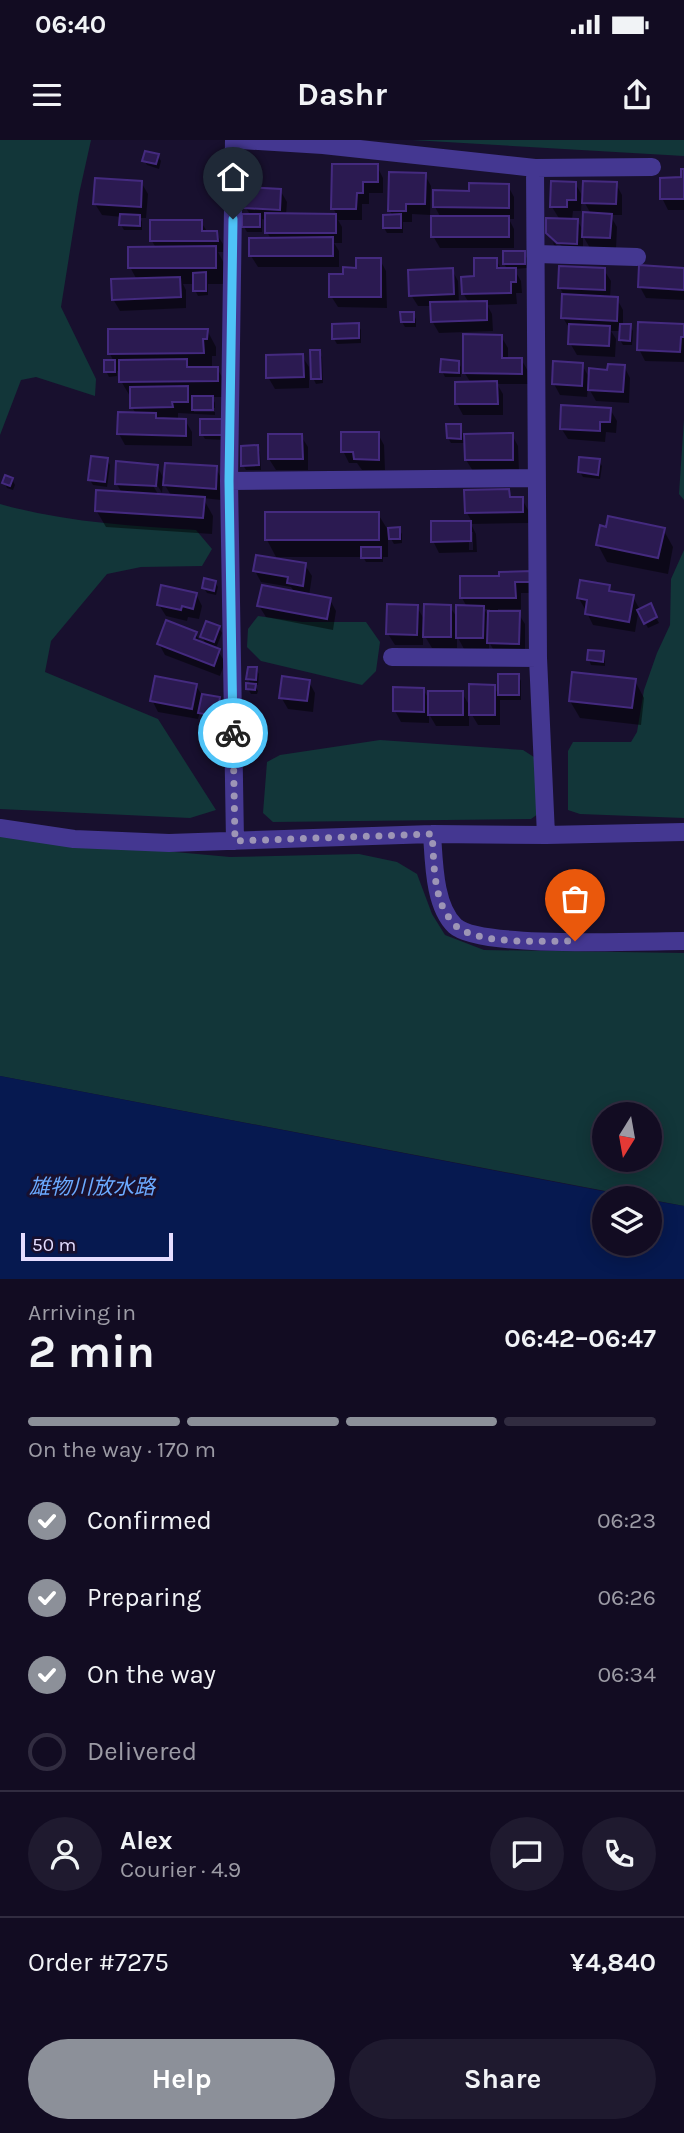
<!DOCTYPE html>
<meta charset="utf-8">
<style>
:root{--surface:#120c22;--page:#1f1a2f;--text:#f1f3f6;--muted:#9c9ba5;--line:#312c40;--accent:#8c9099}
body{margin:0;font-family:Karla,"Noto Sans JP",sans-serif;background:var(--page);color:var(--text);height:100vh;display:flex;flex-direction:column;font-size:26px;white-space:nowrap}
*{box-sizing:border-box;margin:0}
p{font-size:23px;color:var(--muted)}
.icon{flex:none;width:38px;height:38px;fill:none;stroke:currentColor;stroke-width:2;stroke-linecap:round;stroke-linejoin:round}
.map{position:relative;height:1139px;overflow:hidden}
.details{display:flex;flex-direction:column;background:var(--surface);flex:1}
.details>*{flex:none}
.needle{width:46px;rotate:191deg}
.fabs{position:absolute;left:592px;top:962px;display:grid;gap:14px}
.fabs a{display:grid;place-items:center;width:70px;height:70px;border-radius:50%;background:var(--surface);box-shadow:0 4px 18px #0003,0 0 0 2px var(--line);font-size:35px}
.scale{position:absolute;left:21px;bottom:18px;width:152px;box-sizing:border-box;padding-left:7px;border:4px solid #e5ddff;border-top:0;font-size:19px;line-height:24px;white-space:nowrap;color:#e5ddff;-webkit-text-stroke:5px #18102e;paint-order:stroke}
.pin{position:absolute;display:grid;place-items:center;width:60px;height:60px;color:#fff;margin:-72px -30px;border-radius:50% 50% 50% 0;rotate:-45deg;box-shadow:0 0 7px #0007}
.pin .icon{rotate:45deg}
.courier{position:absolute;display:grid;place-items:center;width:70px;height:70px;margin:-35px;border:5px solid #4fc3f7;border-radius:50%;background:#fff;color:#222;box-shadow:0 2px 9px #0007}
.summary em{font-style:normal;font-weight:700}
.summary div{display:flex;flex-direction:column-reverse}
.summary{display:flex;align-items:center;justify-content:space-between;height:119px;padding:0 28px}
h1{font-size:46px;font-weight:700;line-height:52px}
.bar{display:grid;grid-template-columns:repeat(4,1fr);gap:10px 7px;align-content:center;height:84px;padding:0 28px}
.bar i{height:9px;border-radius:5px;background:var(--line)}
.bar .on{background:var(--accent)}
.bar p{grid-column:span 4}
.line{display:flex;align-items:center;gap:18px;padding:0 28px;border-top:2px solid var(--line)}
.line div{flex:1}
.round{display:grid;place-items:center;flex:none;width:74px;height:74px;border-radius:37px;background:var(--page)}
ol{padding:0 28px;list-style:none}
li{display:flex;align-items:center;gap:21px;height:77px}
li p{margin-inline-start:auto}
li .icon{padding:7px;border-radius:50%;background:var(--accent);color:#fff;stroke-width:4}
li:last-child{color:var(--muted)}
li i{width:38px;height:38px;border:4px solid var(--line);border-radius:50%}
.cta{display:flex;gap:14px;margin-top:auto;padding:14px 28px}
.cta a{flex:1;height:80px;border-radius:42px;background:var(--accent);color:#fff;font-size:28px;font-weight:700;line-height:80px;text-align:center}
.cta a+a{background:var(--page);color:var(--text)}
.status{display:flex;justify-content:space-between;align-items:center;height:49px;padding:0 35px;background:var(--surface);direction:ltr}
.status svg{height:19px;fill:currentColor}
header{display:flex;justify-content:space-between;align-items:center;height:91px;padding:0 28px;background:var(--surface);font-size:32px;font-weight:700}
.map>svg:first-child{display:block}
.green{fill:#123639;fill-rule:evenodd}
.water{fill:#061950}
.shadow{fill:#0007;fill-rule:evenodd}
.building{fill:#2b1a51;stroke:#442a7f;stroke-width:2}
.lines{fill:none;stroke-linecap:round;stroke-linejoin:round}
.minor{stroke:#443791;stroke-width:18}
.done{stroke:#9d95b6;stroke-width:7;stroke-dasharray:0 12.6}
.route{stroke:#4fc3f7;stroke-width:9}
.labels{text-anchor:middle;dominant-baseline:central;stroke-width:6;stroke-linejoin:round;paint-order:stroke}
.water-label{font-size:21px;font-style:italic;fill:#6baaff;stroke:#18102e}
</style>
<div class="status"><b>06:40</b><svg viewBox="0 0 49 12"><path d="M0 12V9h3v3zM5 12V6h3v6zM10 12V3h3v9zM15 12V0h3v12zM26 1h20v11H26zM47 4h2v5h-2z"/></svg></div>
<header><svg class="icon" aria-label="menu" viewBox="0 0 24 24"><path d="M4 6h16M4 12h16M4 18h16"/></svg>Dashr<svg class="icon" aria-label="share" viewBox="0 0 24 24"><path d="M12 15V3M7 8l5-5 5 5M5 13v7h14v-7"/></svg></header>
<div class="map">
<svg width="684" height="1139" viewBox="0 0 684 1139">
<rect width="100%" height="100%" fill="#18102e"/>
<path class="green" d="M0,0H91L79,54L61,167L96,239L95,256L36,237L21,240L0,295Z
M409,0H684V16L412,0Z
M684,279V360L679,354Z
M0,364C64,382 130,386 196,390L212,409L202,426L141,427L107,434L51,501L45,532L158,579L216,670L190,678L0,669Z
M684,410V678L580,674L568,670V611L573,602H631L637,592L644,550L657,513L670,485L671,439Z
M258,476L302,482H366L380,502L376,531L362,545L261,521L247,507L248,489Z
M380,600L523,610L537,619L542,671L531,679L273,682L263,673L267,622L280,615Z
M0,696L230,717L359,714L397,722L417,734L432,774L445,795L484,810L684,813V1066L0,936ZM604,975H649V1020H604Z"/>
<path class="water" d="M0,936L644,1059H604V1104H649V1060L684,1066V1139H0Z"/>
<path class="shadow" d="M158,16L161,21L159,29L147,25L144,20Z
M377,26L383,38V53H369V64H362V80H338L342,87V103H334L339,111V127H258L251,116L271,99L267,92V80L262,79V92H247L244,87L251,76L246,68L280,50L287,62L286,75H337L333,68Z
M684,31V70H668L662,58L683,39Z
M425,35L431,46L430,75L412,74V82H403V93H387L384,88L393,76L389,70Z
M141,42L148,54L146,78H140L142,82V90H124L121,85L122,77L102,75L95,64Z
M575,43L584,59L616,44L622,55V75H610L617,87L616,109L590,108L583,96V115L565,114L554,105L553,102L562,110L564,108L551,96V99L547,93L560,80L552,67ZM582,58L591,74L584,92L577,80H572L573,71H581Z
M508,46L514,57V79H509L514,89V108H440L433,96L441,78L435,67L470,53Z
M201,82L208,93H216L223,104V112H218L225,125V144H208V155L198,156L195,150V144H183L186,150V168L120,171L113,159L137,140L130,127L156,108L152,101Z
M524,113L527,118V128L514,129L521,141L522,153H516L517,164L487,165L492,174L493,191L439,193L432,181V166H418L411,155L452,130L458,141L459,163H469L463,153L476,138L496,120L502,130H508L504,124Z
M380,120L386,131L387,168L338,167L331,156L345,136Z
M684,129V160L646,158L640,147Z
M604,130L611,141L610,158L617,159L623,170V185L630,186L633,191L632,205H623L620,200L621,191H611L616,199L615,217L577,215L570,203V189L563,178L564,155L560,148Z
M413,174L416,179V187H405L402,182Z
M358,185L361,190V203L337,204L334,199Z
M684,186V222L645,221L639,209Z
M207,190L216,207V216H212V228H217L227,246V257H212L215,263V268H194V272H215V275L178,273V280H185L192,292V306L125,305L119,294L136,274L132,267L131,258L121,241V231H117V236L109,237L106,231L114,222L110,214Z
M501,196L508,208V219H521L528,231V244H497L503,254V275H463L457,264L471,243L464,232Z
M319,212L322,217L323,243L316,244L313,238Z
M302,216L309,227V248L275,249L268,237Z
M458,222L461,227V237H445L442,231Z
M582,225L590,239L624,226L630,238L629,263L596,261L588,247L587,257L560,255L554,244Z
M610,269L617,281L616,293L606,292L605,302L568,299L561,288Z
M222,281L225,300L205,299L202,294Z
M460,286L463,295H512L518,306L519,331H473L466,320V303H451L448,298Z
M378,294L384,305L385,330H362L357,323H349L343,311Z
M301,296L308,307V330H276L269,319Z
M257,307L260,312L261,330H246L243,325Z
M107,320L110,325L107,347L93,345L90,340Z
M599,321L602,326L600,339L583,337L580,332Z
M157,326L165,341L216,328L222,340L221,360L203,358L213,376L212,394L106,387L96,370L122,353L116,343ZM153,338L162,353L163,342L172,357L159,356L150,340Z
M12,339L15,345L13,350L7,348L4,342Z
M508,350L513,359H522L528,370L529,383L471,384L476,394L477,412L439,413L433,401L432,382H472L467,373ZM469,392H473V410H469Z
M378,374L391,395L399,389L402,394V403L394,404L388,394V417H383V422H366L363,417H276L267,400Z
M663,389L673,407L668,434L607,422L598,405Z
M305,425L312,436L309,456L330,460L336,471L333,490L266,477L259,466L295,453L291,447L261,442L255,431Z
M531,433L538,453H521V469H498V472L518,473L525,484V514H496L489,502V509H464L457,496V508H432L423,493V505H395L388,494L417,467L425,481L450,467L458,479L467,467L462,458L501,438ZM484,469H490V479Z
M215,442L218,447L216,455L207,453L204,448Z
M608,447L612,453L633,457L639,468L635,492L593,485L587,473L588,469H585L578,457Z
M196,454L202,466L199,479L188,477L187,481L166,476L159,465Z
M650,466L659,483L648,488L639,471Z
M219,488L222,493L216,508L225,522L220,536L165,515L159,504L195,493L201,503L207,506L202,497Z
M602,512L605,518V526L591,525L589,520Z
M256,529L259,534L258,545L254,544L258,551L257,554H251L248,549L251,545L248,539Z
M500,535H518L521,541V560H500V585H478L469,570V586H436L429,574V583L401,582L395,571L423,549L430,561L462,553L471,568L494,546L499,556Z
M635,541L644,558L641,585L580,578L570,561Z
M309,542L315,553L313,572L288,569L281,557Z
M196,546L202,555L219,559L222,564L219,581L203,578L200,572L198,579L158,572L152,560Z"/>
<path class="building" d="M145,11L159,14L156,24L142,21Z
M332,24H378V42H363V53H357L356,69H331Z
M681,29H684V59H660V38L681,37Z
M389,32L426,33L425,64H406V71H388Z
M95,38L142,41L141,67L93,64Z
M551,41L576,42V60H567V67H550Z
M583,41L617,42L616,64L582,63Z
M469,43L509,44V68L433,67V50L469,51Z
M245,47L281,49L280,70L244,68Z
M583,72L612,74L610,98L582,97Z
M265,73L336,74V93H265Z
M120,74L140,75V86L119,85Z
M242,74H260V87H242Z
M401,74V88H383V75Z
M431,76H509V97H431Z
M546,78L578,79L577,104L557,103L546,93Z
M150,80H202V91H217L218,101H150Z
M333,97V116H249V98Z
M216,106V128H128V107Z
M503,111H525V124H503Z
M356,118H381V157H329V134H343V127L356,128Z
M474,118H497V128H516V142H511V153L462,154L461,137L474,136Z
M639,125L684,128V150L638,147Z
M559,126L605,128V150L558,148Z
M453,128L454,154L409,156L408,130Z
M206,132V151H193V133Z
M180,137L181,157L112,160L111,139Z
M562,154L618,157L617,181L561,178Z
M487,161V180L431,182L430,162Z
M400,172H414V182H401Z
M638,182L684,184V197H681L680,212L637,210Z
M359,183V198L332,199V184Z
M569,184L610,186L609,206L568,204Z
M620,184H631L630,201L619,200Z
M108,189H208L207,199H203L204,213L108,214Z
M463,194L502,195V218H522V234L463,233Z
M310,210H320L321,239H311Z
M303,214L304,237L266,238V215Z
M187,219V227H218V241L119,242V220Z
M441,219L459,221V233L440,232Z
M104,220H115V232H104Z
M553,221L583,223L582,246L552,244Z
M608,224L625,225L623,252L588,250L589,228L607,230Z
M497,241L498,264H455V242Z
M188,246V262H172L173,267L130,268V247Z
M192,256H213V270H192Z
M561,265L611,268L610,282H600V291L560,289Z
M118,272L156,273V278L186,279V296L117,294Z
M200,279H223V295H200Z
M446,284H461V299L447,298Z
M341,292H379V320L354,319L353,312H341Z
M513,293V320H465L464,294Z
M268,294H302L303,319H268Z
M258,305L259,325L241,326V306Z
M91,316L108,318L105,342L88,340Z
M579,317L600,319L598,335L578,332Z
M116,321L158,325L156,346L115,344Z
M165,323L217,326L216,349L163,345Z
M5,335L13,338L10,346L2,343Z
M509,349L510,357H523V372L465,373L464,350Z
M96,350L205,357L203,378L95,371Z
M265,372H379V400H265Z
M608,376L665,388L658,418L596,405L600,385L606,387Z
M431,381H471V401L431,402Z
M400,387V399H389L388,388Z
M361,407H381V418H361Z
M256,415L306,423L303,446L287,443L288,437L253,431Z
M532,431V442H515L516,458H460V436H499V432Z
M204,438L216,441L214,451L202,448Z
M580,440L610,445L609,451L634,455L629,482L585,474L587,460L577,458Z
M161,445L197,453L193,469L182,466L181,470L157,465Z
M262,445L331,458L327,479L257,466Z
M651,463L657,477L644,484L637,470Z
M387,464L418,465L417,495L386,494Z
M424,464L451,465V497H423Z
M456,465L484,466L483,498H456Z
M488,471H520L519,504L487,503Z
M166,480L197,492L194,499L220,509L214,526L157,504Z
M206,481L220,486L214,502L200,497Z
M588,510L604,511L603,522L587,520Z
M248,527H257L256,540L246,539Z
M572,532L636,539L632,568L569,561Z
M498,534H519V555H498Z
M155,536L197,544L192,569L150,561Z
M282,536L310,540L307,561L279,558Z
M246,543L256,544L255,550L246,549Z
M469,544L495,545V575H469Z
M393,547L424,548V572L393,571Z
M428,551H463V575H428Z
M202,554L220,557L217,576L198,573Z"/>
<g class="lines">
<path class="minor" d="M234,0L229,341L235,701
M240,0L323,5L535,28L538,518L546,695
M535,28L652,27
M537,114L637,117
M229,341L536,338
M392,517L538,518
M0,688L74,699L169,703L432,694L546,695L684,692
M432,694C434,722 434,766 455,786C480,809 644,801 684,801"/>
</g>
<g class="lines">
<path class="done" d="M233,593L235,701L432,694C434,717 433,743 442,765C444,771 452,783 457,787C481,805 545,801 575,801"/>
<path class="route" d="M233,79L229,341L233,593"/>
</g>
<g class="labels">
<g class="water-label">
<text x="92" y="1047">雄物川放水路</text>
</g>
</g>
</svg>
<div class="fabs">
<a><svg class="needle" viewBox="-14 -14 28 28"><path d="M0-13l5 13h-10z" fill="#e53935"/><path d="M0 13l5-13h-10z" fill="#9c9ba5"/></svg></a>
<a><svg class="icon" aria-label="layers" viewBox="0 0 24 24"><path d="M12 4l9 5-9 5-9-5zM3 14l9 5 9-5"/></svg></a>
</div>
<div class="scale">50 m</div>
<div class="pin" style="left:575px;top:801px;background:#ea580c"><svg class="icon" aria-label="bag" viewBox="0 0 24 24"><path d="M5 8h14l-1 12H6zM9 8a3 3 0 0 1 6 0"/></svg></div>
<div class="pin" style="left:233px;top:79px;background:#1f2937"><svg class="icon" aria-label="home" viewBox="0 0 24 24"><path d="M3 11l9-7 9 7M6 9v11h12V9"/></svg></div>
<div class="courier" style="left:233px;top:593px"><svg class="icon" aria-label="bike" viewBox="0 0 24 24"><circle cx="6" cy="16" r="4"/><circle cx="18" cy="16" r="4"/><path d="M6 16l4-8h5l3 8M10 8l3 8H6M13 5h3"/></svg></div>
</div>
<section class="details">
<div class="summary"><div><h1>2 min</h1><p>Arriving in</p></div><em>06:42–06:47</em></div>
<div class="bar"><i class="on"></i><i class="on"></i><i class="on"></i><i></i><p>On the way · 170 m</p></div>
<ol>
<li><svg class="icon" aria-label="check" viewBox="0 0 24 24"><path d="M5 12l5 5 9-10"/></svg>Confirmed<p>06:23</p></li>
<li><svg class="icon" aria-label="check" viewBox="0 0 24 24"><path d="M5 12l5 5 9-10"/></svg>Preparing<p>06:26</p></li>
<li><svg class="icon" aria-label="check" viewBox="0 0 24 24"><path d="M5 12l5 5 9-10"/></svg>On the way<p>06:34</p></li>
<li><i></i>Delivered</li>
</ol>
<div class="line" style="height:126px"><a class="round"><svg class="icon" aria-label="person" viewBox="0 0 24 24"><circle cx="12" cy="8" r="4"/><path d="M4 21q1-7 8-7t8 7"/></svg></a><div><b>Alex</b><p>Courier · 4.9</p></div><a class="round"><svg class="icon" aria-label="chat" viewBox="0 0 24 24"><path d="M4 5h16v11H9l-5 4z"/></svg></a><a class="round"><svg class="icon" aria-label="phone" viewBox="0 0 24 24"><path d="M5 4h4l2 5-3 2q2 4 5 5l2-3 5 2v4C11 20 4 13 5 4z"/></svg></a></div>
<div class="line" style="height:91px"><div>Order #7275</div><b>¥4,840</b></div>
<div class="cta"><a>Help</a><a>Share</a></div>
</section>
